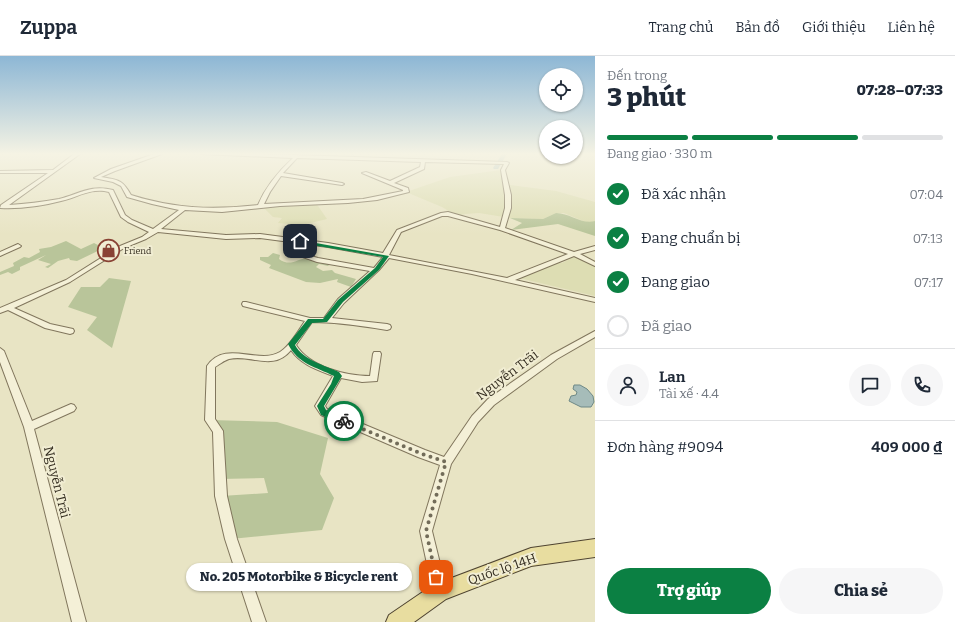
<!DOCTYPE html>
<html lang="vi">
<meta charset="utf-8">
<style>
:root{--surface:#fff;--page:#f6f6f7;--text:#1f2937;--muted:#747a83;--line:#e0e1e3;--accent:#0b8043}
body{margin:0;font-family:Bitter,serif;background:var(--page);color:var(--text);height:100vh;display:flex;flex-direction:column;font-size:15px;white-space:nowrap}
*{box-sizing:border-box;margin:0}
p{font-size:13px;color:var(--muted)}
.icon{flex:none;width:22px;height:22px;fill:none;stroke:currentColor;stroke-width:2;stroke-linecap:round;stroke-linejoin:round}
.map{position:relative;flex:1;overflow:hidden}
.drawer{display:flex;flex-direction:column;background:var(--surface);width:360px}
.drawer>*{flex:none}
.buttons{position:absolute;left:539px;top:12px;display:grid;gap:8px}
.buttons a{display:grid;place-items:center;width:44px;height:44px;border-radius:50%;background:var(--surface);box-shadow:0 1px 3px #0004;font-size:20px}
.pin{position:absolute;display:grid;place-items:center;width:34px;height:34px;color:#fff;margin:-17px;border-radius:8px;box-shadow:0 2px 6px #0006}
.courier{position:absolute;display:grid;place-items:center;width:40px;height:40px;margin:-20px;border:3px solid #0b8043;border-radius:50%;background:#fff;color:#222;box-shadow:0 1px 5px #0007}
.bubble{position:absolute;height:28px;border-radius:14px;background:var(--surface);box-shadow:0 1px 3px #0004;font-size:13px;font-weight:800;line-height:28px;text-align:center}
.overview em{font-style:normal;font-weight:800}
.overview div{display:flex;flex-direction:column-reverse}
.overview{display:flex;align-items:center;justify-content:space-between;height:68px;padding:0 12px}
h1{font-size:26px;font-weight:800;line-height:30px}
.bar{display:grid;grid-template-columns:repeat(4,1fr);gap:6px 4px;align-content:center;height:48px;padding:0 12px}
.bar i{height:5px;border-radius:3px;background:var(--line)}
.bar .current{background:var(--accent)}
.bar p{grid-column:span 4}
.line{display:flex;align-items:center;gap:10px;padding:0 12px;border-top:1px solid var(--line)}
.line div{flex:1}
.round{display:grid;place-items:center;flex:none;width:42px;height:42px;border-radius:21px;background:var(--page)}
ol{padding:0 12px;list-style:none}
li{display:flex;align-items:center;gap:12px;height:44px}
li p{margin-inline-start:auto}
li .icon{padding:4px;border-radius:50%;background:var(--accent);color:#fff;stroke-width:4}
li:last-child{color:var(--muted)}
li i{width:22px;height:22px;border:2px solid var(--line);border-radius:50%}
.action{display:flex;gap:8px;margin-top:auto;padding:8px 12px}
.action a{flex:1;height:46px;border-radius:24px;background:var(--accent);color:#fff;font-size:16px;font-weight:800;line-height:46px;text-align:center}
.action a+a{background:var(--page);color:var(--text)}
header{display:flex;align-items:center;gap:24px;box-sizing:border-box;height:56px;padding:0 20px;background:var(--surface);border-bottom:1px solid var(--line)}
header strong{font-size:19px}
nav{display:flex;gap:22px;margin-inline-start:auto;font-size:14px}
main{display:flex;flex:1;min-height:0}
.map>svg:first-child{display:block}
.farmland{fill:#ddddb3}
.green{fill:#b9c59a}
.water{fill:#a6bcb9;stroke:#6e8987}
.lines{fill:none;stroke-linecap:round;stroke-linejoin:round}
.canal{fill:#a6bcb9;fill-rule:evenodd}
.street-casing{stroke:#81765d;stroke-width:2}
.primary-casing{stroke:#4f4431;stroke-width:2}
.street{fill:#f4f0d7;fill-rule:evenodd}
.primary{fill:#e8dda0;fill-rule:evenodd}
.route{fill:#0b8043}
.done{stroke:#726c59;stroke-width:4;stroke-dasharray:0 7.2}
.labels{text-anchor:middle;dominant-baseline:central;stroke-width:4;stroke-linejoin:round;paint-order:stroke}
.far-poi-label{font-size:9px;fill:#332c1f;stroke:#f1edd3;text-anchor:start}
.near-street-label{font-size:13px;fill:#332c1f;stroke:#f1edd3}
</style>
<header>
<strong>Zuppa</strong>
<nav><a>Trang chủ</a><a>Bản đồ</a><a>Giới thiệu</a><a>Liên hệ</a></nav>
</header>
<main>
<div class="map">
<svg width="595" height="566" viewBox="0 0 595 566">
<rect width="100%" height="100%" fill="#e8e4c4"/>
<path class="farmland" d="M501,114L503,132L510,159V129L556,135L595,146V165L588,167L564,157H556L543,163L510,162L479,157L465,158L457,160L442,151L406,136L450,121Z
M316,147L327,163L302,169L278,167L282,162L273,161L263,151V149Z
M579,198L595,206V240L519,222L556,206L562,207Z"/>
<path class="green" d="M556,157C570,157 582,169 595,165V180L558,168L511,174L522,167L510,162L543,163Z
M66,185L81,193L94,187L104,192L77,205L70,204L69,202L58,205L48,212L45,211L51,208L38,204L46,199L20,211V214L12,218L8,216L0,219V216L14,210L13,207L24,201L29,202L40,196L39,193L51,191Z
M273,197L280,199L279,203C291,212 299,201 309,202C316,202 324,205 331,207L328,210L319,208L316,211L323,215L332,214L335,217L356,223L351,231L337,226L338,223L320,227L306,226L269,212L271,209L260,204V201H268Z
M109,222L131,225L112,292L87,274L97,261L68,251L81,231H100Z
M210,364L277,366L328,382L320,418L334,442L322,474L231,483L221,440L268,437L264,422L220,423Z"/>
<path class="water" d="M574,329H580L587,333L593,340L594,346L591,351H581L569,345L571,340L576,339L577,336L573,333Z"/>
<g class="lines">
<path class="canal" d="M502,98H507L498,113H494L493,112Z"/>
<defs>
<path id="street" d="M74,98H80L9,149C26,148 42,146 59,143C79,138 91,128 113,134L125,159L132,164L153,173L179,154L152,148L127,141L121,130L113,126L94,122L111,113L154,98H162L115,115L101,121C118,124 122,123 131,139C175,153 213,154 258,149C266,130 278,116 293,102L201,98H263L507,106L509,107L505,114L511,139V152L505,172L574,196L595,190V194L580,198L595,206V210L574,200L515,224L595,242V246L472,218L389,202L379,214L344,247L332,262L387,268L390,269L391,271L390,273L387,274C362,270 337,266 312,266L296,289C310,311 346,320 370,320L373,298L374,296H380L381,298L377,325L362,326L341,322L325,350L327,353L425,394L444,401L472,360L488,343L551,299L595,275V281L557,303L494,349L478,366L451,408L432,475L447,536L445,541L440,543L435,541L433,536L420,475L440,409L418,401L321,359L315,350L333,320C318,314 301,309 291,294C273,316 251,298 229,303C223,305 220,308 215,311V363L223,375L227,440L237,483L266,566H252L225,483L215,440L213,376L205,364L207,310C225,283 258,309 280,296C290,290 298,275 305,265L243,250L242,248L243,246H246L310,262H324L338,243L370,215L317,206L300,200V198H304L318,202L374,212L383,201L328,191L260,182L226,183L158,176L146,183L124,192L70,226L14,252L50,268L73,273L74,275L73,277L70,278L45,272L8,254L0,257V252L66,224L120,190L142,181L149,176L128,166L121,161L109,136C92,131 78,141 61,145C42,150 19,153 0,152L1,149L48,117H0V115L53,114ZM297,102L421,106L420,111L390,125L366,116L362,117L403,134V135L363,143L264,148L270,136L281,120L342,129L344,128L342,127L283,117ZM425,106L504,108L501,114L505,139V152L500,171L448,156L441,157L397,174L383,197L328,187L260,178L226,179L161,173L185,154L222,156L280,150L348,147L377,144L409,136L408,132L394,127L424,113ZM442,160H448L500,174L568,198L507,222L389,199L401,176Z
M18,188L21,190L20,191L0,200V196Z
M0,292L4,295L32,365L71,348L74,349L76,352L74,355L34,373L86,566H72L24,371L0,306Z"/>
<path id="primary" d="M595,483V501L531,510L446,543L414,566H386L389,559L433,529L531,492Z"/>
</defs>
<use href="#street" class="street-casing"/>
<use href="#primary" class="primary-casing"/>
<use href="#street" class="street"/>
<use href="#primary" class="primary"/>
</g>
<linearGradient id="sky" x2="0" y2="1"><stop stop-color="#8db7d5"/><stop offset="0.55" stop-color="#f5f3e4"/><stop offset="1" stop-color="#f5f3e4" stop-opacity="0"/></linearGradient>
<rect width="595" height="178" fill="url(#sky)"/>
<path class="route" d="M299,184L389,200L379,214L343,246L327,266L312,267L295,289C303,304 324,309 339,316L342,320L324,350L326,354L347,363L348,365L344,368L321,359L317,350L331,328L334,320C316,311 298,308 288,288L308,263H323L338,244L375,212L383,201L300,187Z"/>
<g class="lines">
<path class="done" d="M344,365L422,398L446,406L426,475L436,521"/>
</g>
<defs>
<symbol id="shop-ring" viewBox="-11 -11 22 22"><circle r="9.5" fill="#f1edd3" stroke="#894234" stroke-width="1.5"/><path d="M-5-2.5h2.3a2.7 3.5 0 0 1 5.4 0H5L5.5 6h-11ZM-1.5-2.5h3a1.5 2.3 0 0 0-3 0Z" fill="#894234"/></symbol>
</defs>
<g fill-rule="evenodd">
<use href="#shop-ring" x="96" y="182" width="25" height="25"/>
</g>
<g class="labels">
<g class="far-poi-label">
<text x="124" y="195">Friend</text>
</g>
<g class="near-street-label">
<text transform="translate(507 319) rotate(-37)">Nguyễn Trãi</text>
<text transform="translate(57 426) rotate(76)">Nguyễn Trãi</text>
<text transform="translate(502 513) rotate(-19)">Quốc lộ 14H</text>
</g>
</g>
</svg>
<div class="buttons">
<a><svg class="icon" aria-label="locate" viewBox="0 0 24 24"><circle cx="12" cy="12" r="6"/><path d="M12 2v4M12 18v4M2 12h4M18 12h4"/></svg></a>
<a><svg class="icon" aria-label="layers" viewBox="0 0 24 24"><path d="M12 4l9 5-9 5-9-5zM3 14l9 5 9-5"/></svg></a>
</div>
<div class="pin" style="left:436px;top:521px;background:#ea580c"><svg class="icon" aria-label="bag" viewBox="0 0 24 24"><path d="M5 8h14l-1 12H6zM9 8a3 3 0 0 1 6 0"/></svg></div>
<div class="pin" style="left:300px;top:185px;background:#1f2937"><svg class="icon" aria-label="home" viewBox="0 0 24 24"><path d="M3 11l9-7 9 7M6 9v11h12V9"/></svg></div>
<div class="courier" style="left:344px;top:365px"><svg class="icon" aria-label="bike" viewBox="0 0 24 24"><circle cx="6" cy="16" r="4"/><circle cx="18" cy="16" r="4"/><path d="M6 16l4-8h5l3 8M10 8l3 8H6M13 5h3"/></svg></div>
<div class="bubble" style="left:186px;top:507px;width:226px">No. 205 Motorbike &amp; Bicycle rent</div>
</div>
<section class="drawer">
<div class="overview"><div><h1>3 phút</h1><p>Đến trong</p></div><em>07:28–07:33</em></div>
<div class="bar"><i class="current"></i><i class="current"></i><i class="current"></i><i></i><p>Đang giao · 330 m</p></div>
<ol>
<li><svg class="icon" aria-label="check" viewBox="0 0 24 24"><path d="M5 12l5 5 9-10"/></svg>Đã xác nhận<p>07:04</p></li>
<li><svg class="icon" aria-label="check" viewBox="0 0 24 24"><path d="M5 12l5 5 9-10"/></svg>Đang chuẩn bị<p>07:13</p></li>
<li><svg class="icon" aria-label="check" viewBox="0 0 24 24"><path d="M5 12l5 5 9-10"/></svg>Đang giao<p>07:17</p></li>
<li><i></i>Đã giao</li>
</ol>
<div class="line" style="height:72px"><a class="round"><svg class="icon" aria-label="person" viewBox="0 0 24 24"><circle cx="12" cy="8" r="4"/><path d="M4 21q1-7 8-7t8 7"/></svg></a><div><b>Lan</b><p>Tài xế · 4.4</p></div><a class="round"><svg class="icon" aria-label="chat" viewBox="0 0 24 24"><path d="M4 5h16v11H9l-5 4z"/></svg></a><a class="round"><svg class="icon" aria-label="phone" viewBox="0 0 24 24"><path d="M5 4h4l2 5-3 2q2 4 5 5l2-3 5 2v4C11 20 4 13 5 4z"/></svg></a></div>
<div class="line" style="height:52px"><div>Đơn hàng #9094</div><b>409 000 ₫</b></div>
<div class="action"><a>Trợ giúp</a><a>Chia sẻ</a></div>
</section>
</main>
